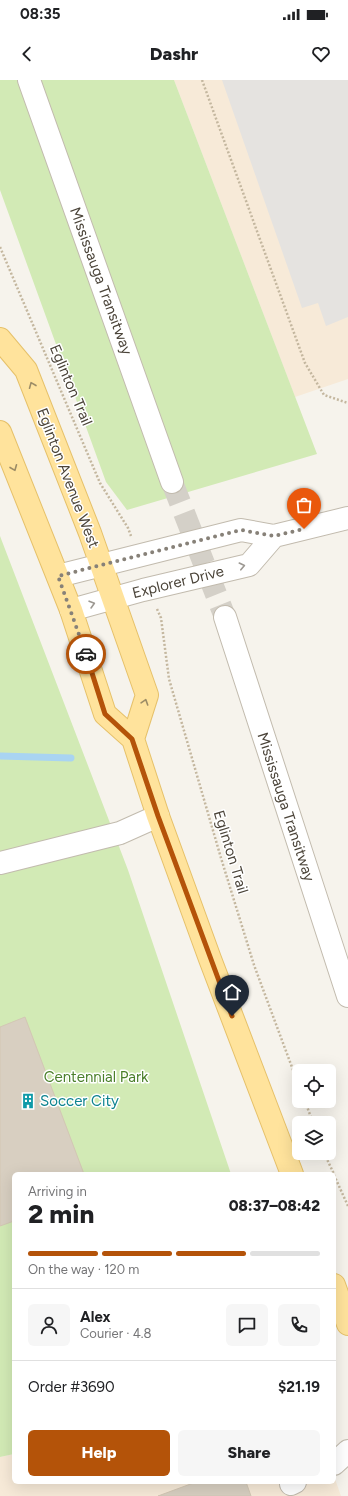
<!DOCTYPE html>
<meta charset="utf-8">
<style>
:root{--surface:#fff;--page:#f6f6f6;--text:#202124;--muted:#757577;--line:#e0e0e0;--accent:#b45309}
body{margin:0;font-family:Figtree,sans-serif;background:var(--page);color:var(--text);height:100vh;display:flex;flex-direction:column;font-size:15px;white-space:nowrap}
*{box-sizing:border-box;margin:0}
p{font-size:13px;color:var(--muted)}
.icon{flex:none;width:22px;height:22px;fill:none;stroke:currentColor;stroke-width:2;stroke-linecap:round;stroke-linejoin:round}
.map{position:relative;flex:1;overflow:hidden}
.drawer{position:absolute;left:12px;top:1092px;width:324px;height:312px;display:flex;flex-direction:column;background:var(--surface);border-radius:6px;box-shadow:0 4px 16px #0002}
.drawer>*{flex:none}
.tools{position:absolute;left:292px;top:984px;display:grid;gap:8px}
.tools a{display:grid;place-items:center;width:44px;height:44px;border-radius:6px;background:var(--surface);box-shadow:0 4px 16px #0002;font-size:20px}
.pin{position:absolute;display:grid;place-items:center;width:34px;height:34px;color:#fff;margin:-41px -17px;border-radius:50% 50% 50% 0;rotate:-45deg;box-shadow:0 0 4px #0007}
.pin .icon{rotate:45deg}
.courier{position:absolute;display:grid;place-items:center;width:40px;height:40px;margin:-20px;border:3px solid #b45309;border-radius:50%;background:#fff;color:#222;box-shadow:0 1px 5px #0007}
.summary em{font-style:normal;font-weight:800}
.summary div{display:flex;flex-direction:column-reverse}
.summary{display:flex;align-items:center;justify-content:space-between;height:68px;padding:0 16px}
h1{font-size:26px;font-weight:800;line-height:30px}
.bar{display:grid;grid-template-columns:repeat(4,1fr);gap:6px 4px;align-content:center;height:48px;padding:0 16px}
.bar i{height:5px;border-radius:3px;background:var(--line)}
.bar .active{background:var(--accent)}
.bar p{grid-column:span 4}
.line{display:flex;align-items:center;gap:10px;padding:0 16px;border-top:1px solid var(--line)}
.line div{flex:1}
.round{display:grid;place-items:center;flex:none;width:42px;height:42px;border-radius:6px;background:var(--page)}
.cta{display:flex;gap:8px;margin-top:auto;padding:8px 16px}
.cta a{flex:1;height:46px;border-radius:6px;background:var(--accent);color:#fff;font-size:16px;font-weight:800;line-height:46px;text-align:center}
.cta a+a{background:var(--page);color:var(--text)}
.status{display:flex;justify-content:space-between;align-items:center;height:28px;padding:0 20px;background:var(--surface);direction:ltr}
.status svg{height:11px;fill:currentColor}
header{display:flex;justify-content:space-between;align-items:center;height:52px;padding:0 16px;background:var(--surface);font-size:18px;font-weight:800}
.map>svg:first-child{display:block}
.commercial{fill:#f7ead8}
.green{fill:#d2eab5}
.parking{fill:#e5e3e0}
.lines{fill:none;stroke-linecap:round;stroke-linejoin:round}
.stream{stroke:#a9d4f2;stroke-width:7}
.building{fill:#d8cfc1;stroke:#d3c7b4}
.minor-tunnel{stroke:#d4d0c8;stroke-width:22;stroke-dasharray:22 11;stroke-linecap:butt}
.minor-casing{stroke:#c2bbae;stroke-width:24}
.major-casing{stroke:#e6c16a;stroke-width:24}
.path{stroke:#c4b79f;stroke-width:2.5;stroke-dasharray:2 2;stroke-linecap:butt}
.minor{stroke:#fff;stroke-width:22}
.major{stroke:#ffe39c;stroke-width:22}
.oneway{stroke:#9c8c66}
.oneway2{stroke:#9c9892}
.done{stroke:#878178;stroke-width:4;stroke-dasharray:0 7.2}
.route{stroke:#b45309;stroke-width:5}
.labels{text-anchor:middle;dominant-baseline:central;stroke-width:3;stroke-linejoin:round;paint-order:stroke}
.street-label{font-size:15px;fill:#4b4439;stroke:#fff}
.park-label{font-size:15px;fill:#4a7f2a;stroke:#fff}
.culture-label{font-size:15px;fill:#0d838f;stroke:#fff;text-anchor:start}
</style>
<div class="status"><b>08:35</b><svg viewBox="0 0 49 12"><path d="M0 12V9h3v3zM5 12V6h3v6zM10 12V3h3v9zM15 12V0h3v12zM26 1h20v11H26zM47 4h2v5h-2z"/></svg></div>
<header><svg class="icon" aria-label="back" viewBox="0 0 24 24"><path d="M15 5l-7 7 7 7"/></svg>Dashr<svg class="icon" aria-label="heart" viewBox="0 0 24 24"><path d="M12 20l-8-8c-3-5 5-10 8-4 3-6 11-1 8 4z"/></svg></header>
<div class="map">
<svg width="348" height="1416" viewBox="0 0 348 1416">
<rect width="100%" height="100%" fill="#f6f3ec"/>
<path class="commercial" d="M174,0H348V299L295,317Z
M14,1374V1402H334V1396L341,1416H0V1377Z"/>
<path class="green" d="M0,0H174L317,374L127,430L106,402L0,110Z
M0,456L128,790L231,1094H14V1374L0,1377Z"/>
<path class="parking" d="M222,0H348V237L326,246L318,223L302,228Z"/>
<g class="lines">
<path class="stream" d="M0,676L71,678"/>
</g>
<path class="building" d="M25,937L84,1094H14V1141L0,1146V947Z
M196,1402H246L251,1416H158Z"/>
<g class="lines">
<path class="minor-tunnel" d="M172,402L225,537"/>
<defs>
<path id="minor" d="M29,0L172,402
M58,496L241,450L274,456L348,438
M71,530L143,510L249,485L274,456
M225,537L348,916
M0,783L120,753L158,736
M334,1384L348,1371
M291,1404L295,1402"/>
<path id="major" d="M0,259L26,290L90,453L147,615L133,659
M0,352L71,530L105,634L133,659L158,736L210,879L292,1094
M334,1205L348,1244"/>
</defs>
<use href="#minor" class="minor-casing"/>
<use href="#major" class="major-casing"/>
<path class="path" d="M202,0L305,283L324,315L348,323
M0,167L100,403L128,448L131,456
M157,529L161,538L169,599L221,778L254,885L299,1006
M305,1021L313,1043
M324,1073L334,1094
M334,1095L348,1126"/>
<use href="#minor" class="minor"/>
<use href="#major" class="major"/>
</g>
<defs><path id="oneway-chevron" d="M-2-3.5L2.5 0L-2 3.5" fill="none" stroke-width="1.6" stroke-linecap="round" stroke-linejoin="round"/></defs>
<g class="oneway">
<use href="#oneway-chevron" transform="translate(32 305) rotate(-112)"/>
<use href="#oneway-chevron" transform="translate(14 388) rotate(68)"/>
<use href="#oneway-chevron" transform="translate(145 622) rotate(-72)"/>
</g>
<g class="oneway2">
<use href="#oneway-chevron" transform="translate(242 486) rotate(-13)"/>
<use href="#oneway-chevron" transform="translate(92 524) rotate(-16)"/>
</g>
<g class="lines">
<path class="done" d="M86,574L58,496L241,450L274,456L304,449"/>
<path class="route" d="M86,574L105,634L132,659L158,736L232,936"/>
</g>
<defs>
<symbol id="building-bare" viewBox="-9 -9 18 18"><path d="M-4-6H4V6H1V3H-1V6H-4ZM-2.5-4.3h1.7v1.8h-1.7ZM.8-4.3h1.7v1.8H.8ZM-2.5-1h1.7V.8h-1.7ZM.8-1h1.7V.8H.8Z" fill="#0f9aa8" stroke="#fff" stroke-width="2.5" paint-order="stroke"/></symbol>
</defs>
<g fill-rule="evenodd">
<use href="#building-bare" x="17" y="1010" width="22" height="22"/>
</g>
<g class="labels">
<g class="street-label">
<text transform="translate(101 201) rotate(70)">Mississauga Transitway</text>
<text transform="translate(71 305) rotate(67)">Eglinton Trail</text>
<text transform="translate(68 398) rotate(69)">Eglinton Avenue West</text>
<text transform="translate(178 502) rotate(-14)">Explorer Drive</text>
<text transform="translate(286 727) rotate(72)">Mississauga Transitway</text>
<text transform="translate(231 772) rotate(73)">Eglinton Trail</text>
</g>
<g class="park-label">
<text x="96" y="997">Centennial Park</text>
</g>
<g class="culture-label">
<text x="40" y="1021">Soccer City</text>
</g>
</g>
</svg>
<div class="tools">
<a><svg class="icon" aria-label="locate" viewBox="0 0 24 24"><circle cx="12" cy="12" r="6"/><path d="M12 2v4M12 18v4M2 12h4M18 12h4"/></svg></a>
<a><svg class="icon" aria-label="layers" viewBox="0 0 24 24"><path d="M12 4l9 5-9 5-9-5zM3 14l9 5 9-5"/></svg></a>
</div>
<div class="pin" style="left:304px;top:449px;background:#ea580c"><svg class="icon" aria-label="bag" viewBox="0 0 24 24"><path d="M5 8h14l-1 12H6zM9 8a3 3 0 0 1 6 0"/></svg></div>
<div class="pin" style="left:232px;top:936px;background:#1f2937"><svg class="icon" aria-label="home" viewBox="0 0 24 24"><path d="M3 11l9-7 9 7M6 9v11h12V9"/></svg></div>
<div class="courier" style="left:86px;top:574px"><svg class="icon" aria-label="car" viewBox="0 0 24 24"><path d="M5 17H2v-5l4-1 3-4h7l3 4 3 1v5h-3M9 17h6M6 11h13"/><circle cx="7" cy="17" r="2"/><circle cx="17" cy="17" r="2"/></svg></div>
<section class="drawer">
<div class="summary"><div><h1>2 min</h1><p>Arriving in</p></div><em>08:37–08:42</em></div>
<div class="bar"><i class="active"></i><i class="active"></i><i class="active"></i><i></i><p>On the way · 120 m</p></div>
<div class="line" style="height:72px"><a class="round"><svg class="icon" aria-label="person" viewBox="0 0 24 24"><circle cx="12" cy="8" r="4"/><path d="M4 21q1-7 8-7t8 7"/></svg></a><div><b>Alex</b><p>Courier · 4.8</p></div><a class="round"><svg class="icon" aria-label="chat" viewBox="0 0 24 24"><path d="M4 5h16v11H9l-5 4z"/></svg></a><a class="round"><svg class="icon" aria-label="phone" viewBox="0 0 24 24"><path d="M5 4h4l2 5-3 2q2 4 5 5l2-3 5 2v4C11 20 4 13 5 4z"/></svg></a></div>
<div class="line" style="height:52px"><div>Order #3690</div><b>$21.19</b></div>
<div class="cta"><a>Help</a><a>Share</a></div>
</section>
</div>
